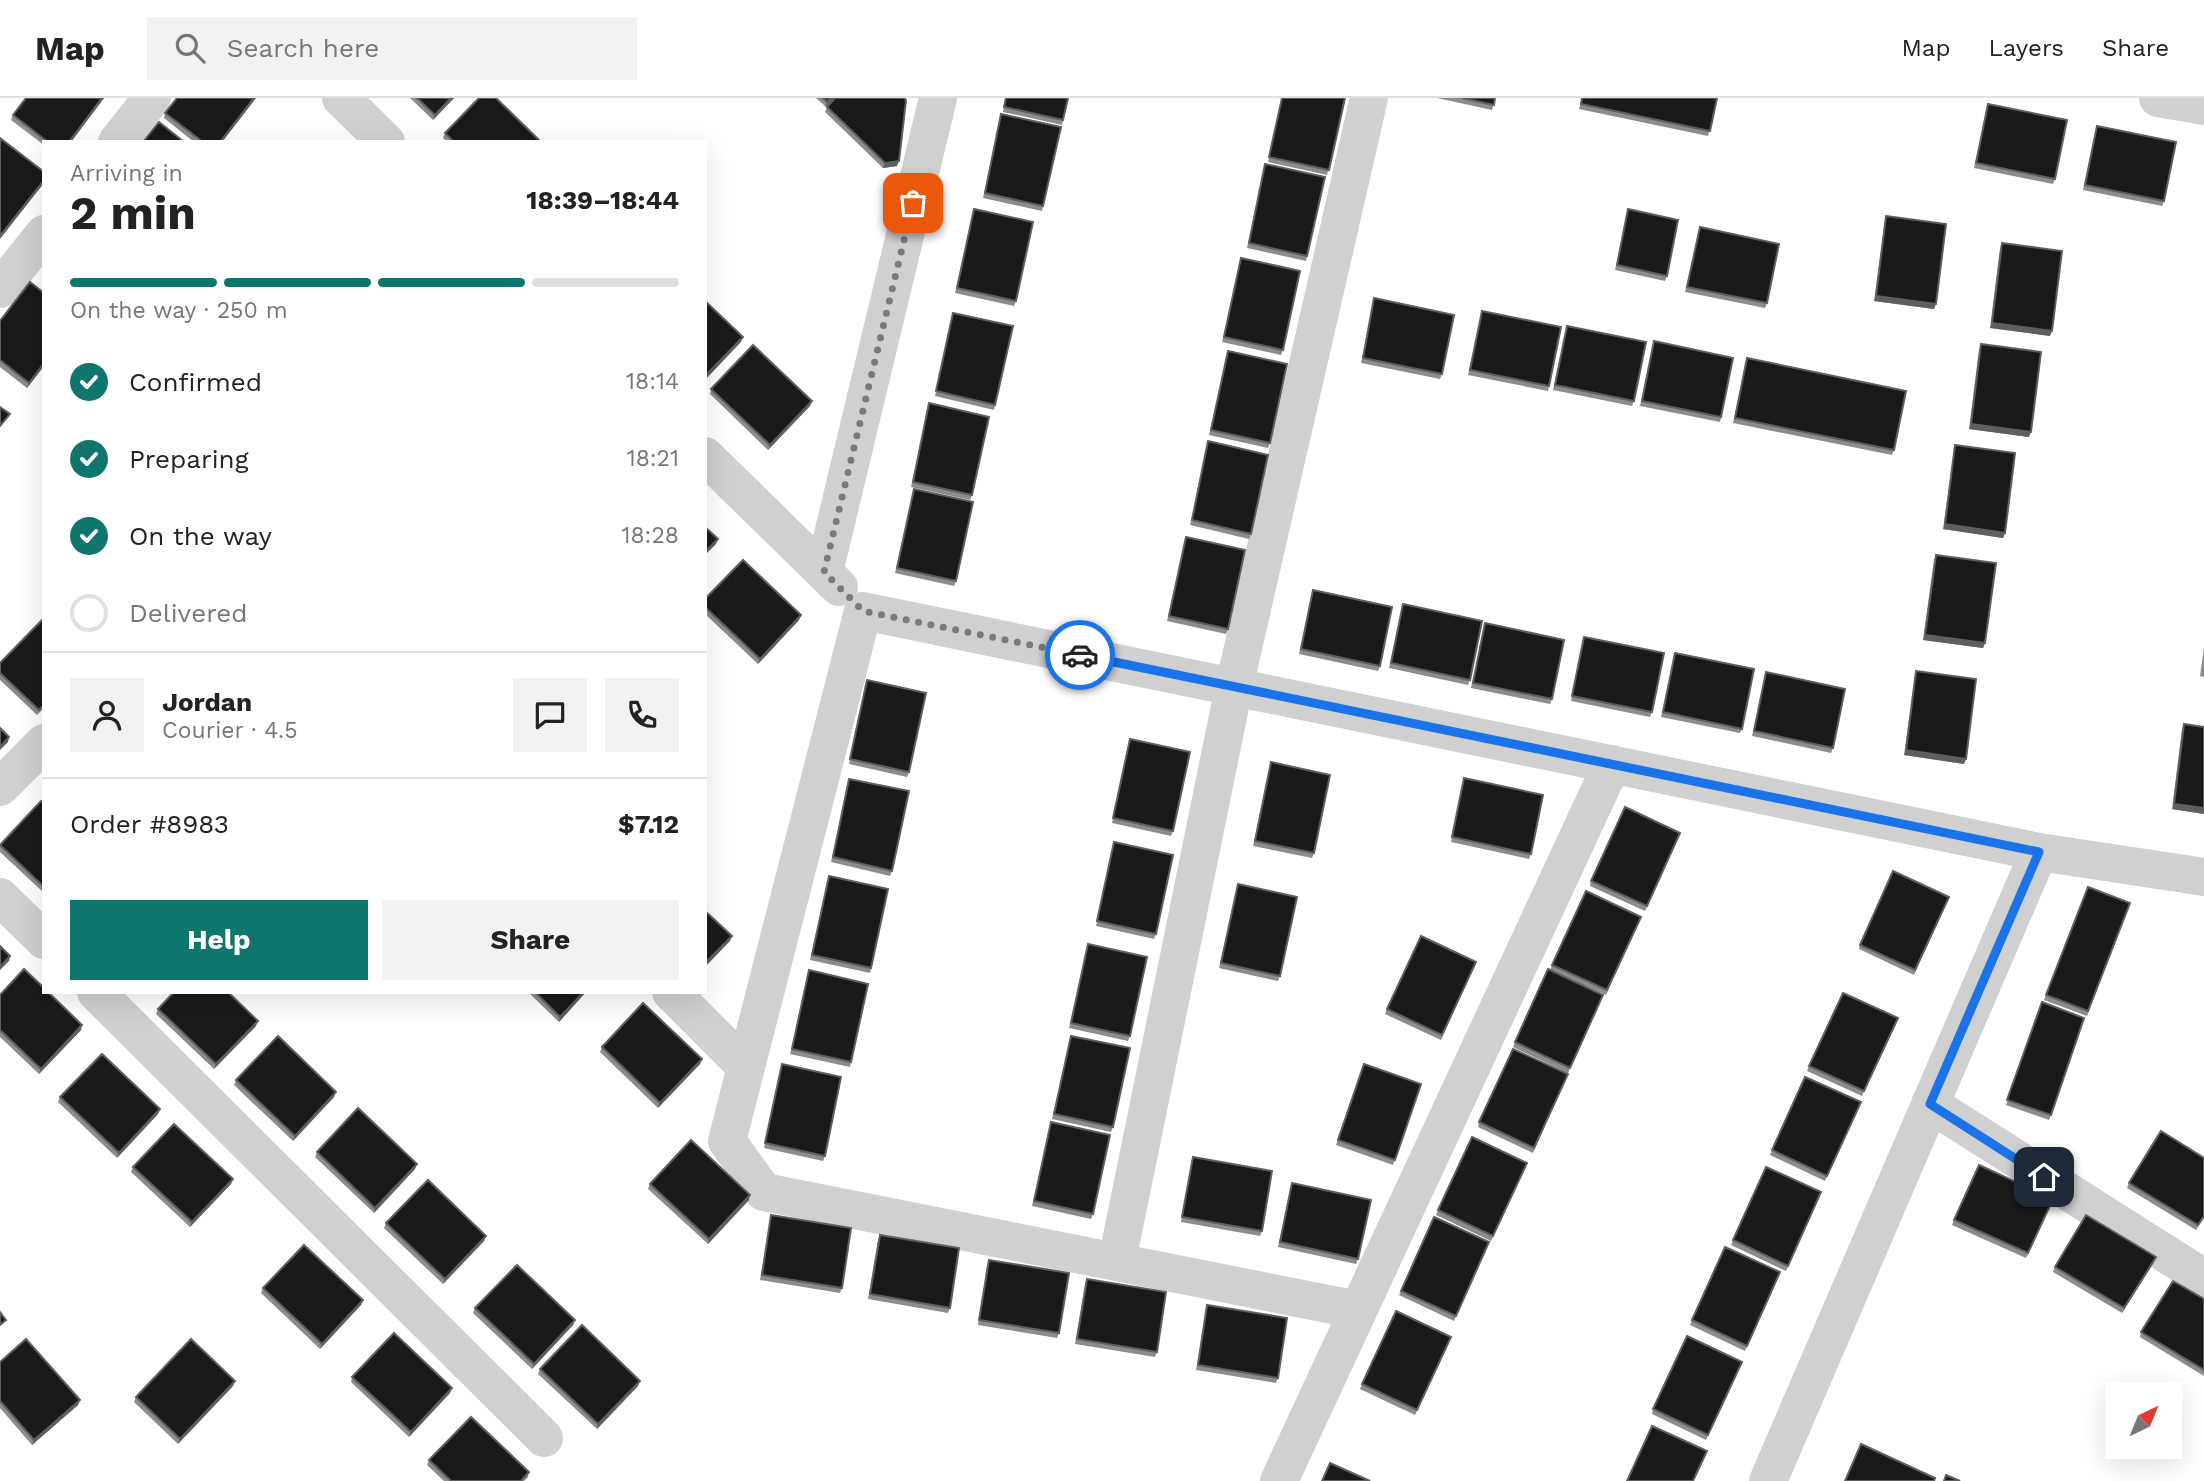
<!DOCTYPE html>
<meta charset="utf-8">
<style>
:root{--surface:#fff;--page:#f2f2f2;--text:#222;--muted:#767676;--line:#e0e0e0;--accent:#0f766e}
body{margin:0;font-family:"Work Sans",sans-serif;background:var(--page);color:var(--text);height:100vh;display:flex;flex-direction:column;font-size:26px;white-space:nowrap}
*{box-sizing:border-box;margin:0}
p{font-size:23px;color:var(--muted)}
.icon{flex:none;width:38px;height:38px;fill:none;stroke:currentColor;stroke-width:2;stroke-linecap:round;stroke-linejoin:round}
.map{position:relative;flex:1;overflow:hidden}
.drawer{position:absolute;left:42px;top:42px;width:665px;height:854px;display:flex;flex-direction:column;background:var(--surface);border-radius:0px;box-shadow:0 7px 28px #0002}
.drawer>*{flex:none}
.needle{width:46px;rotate:43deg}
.fabs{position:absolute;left:2105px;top:1284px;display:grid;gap:14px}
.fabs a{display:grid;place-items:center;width:77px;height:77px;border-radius:0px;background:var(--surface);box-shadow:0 7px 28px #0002;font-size:35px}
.pin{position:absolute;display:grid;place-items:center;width:60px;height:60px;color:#fff;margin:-30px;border-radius:14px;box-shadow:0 4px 10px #0006}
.courier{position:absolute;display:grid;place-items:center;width:70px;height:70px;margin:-35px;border:5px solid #1a73e8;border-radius:50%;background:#fff;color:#222;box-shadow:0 2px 9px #0007}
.headline em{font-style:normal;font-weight:700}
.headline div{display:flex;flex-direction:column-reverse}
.headline{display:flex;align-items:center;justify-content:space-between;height:119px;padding:0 28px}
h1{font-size:46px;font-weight:700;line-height:52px}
.bar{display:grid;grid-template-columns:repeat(4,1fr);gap:10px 7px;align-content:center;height:84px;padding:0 28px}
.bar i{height:9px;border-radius:5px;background:var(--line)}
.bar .selected{background:var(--accent)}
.bar p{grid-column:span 4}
.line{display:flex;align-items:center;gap:18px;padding:0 28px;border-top:2px solid var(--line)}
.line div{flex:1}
.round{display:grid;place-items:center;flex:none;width:74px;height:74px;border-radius:0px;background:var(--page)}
ol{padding:0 28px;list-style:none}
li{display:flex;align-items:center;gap:21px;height:77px}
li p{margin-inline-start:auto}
li .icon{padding:7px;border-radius:50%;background:var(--accent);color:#fff;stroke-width:4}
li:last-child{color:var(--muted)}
li i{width:38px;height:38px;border:4px solid var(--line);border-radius:50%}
.cta{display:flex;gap:14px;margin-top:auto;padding:14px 28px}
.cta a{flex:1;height:80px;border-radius:0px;background:var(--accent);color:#fff;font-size:28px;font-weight:700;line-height:80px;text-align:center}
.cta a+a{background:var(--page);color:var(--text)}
header{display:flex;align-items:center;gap:42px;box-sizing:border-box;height:98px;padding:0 35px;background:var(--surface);border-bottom:2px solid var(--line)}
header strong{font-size:33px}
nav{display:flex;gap:38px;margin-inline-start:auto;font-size:24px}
.search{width:490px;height:63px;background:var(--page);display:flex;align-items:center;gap:18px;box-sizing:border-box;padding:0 24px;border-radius:0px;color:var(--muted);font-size:26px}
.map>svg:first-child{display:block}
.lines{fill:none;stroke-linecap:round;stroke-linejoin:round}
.minor{stroke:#d0d0d0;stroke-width:38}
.wall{fill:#8c8c8c}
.shaded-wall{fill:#5f5f5f}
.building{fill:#1a1a1a;stroke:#5f5f5f;stroke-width:2}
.done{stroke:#7a7a7a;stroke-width:7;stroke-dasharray:0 12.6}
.route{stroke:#1a73e8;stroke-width:9}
</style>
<header>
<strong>Map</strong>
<div class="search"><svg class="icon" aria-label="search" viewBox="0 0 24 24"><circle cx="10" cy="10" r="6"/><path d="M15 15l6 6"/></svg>Search here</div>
<nav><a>Map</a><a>Layers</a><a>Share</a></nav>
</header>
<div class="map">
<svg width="2204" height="1383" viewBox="0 0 2204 1383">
<rect width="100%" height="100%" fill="#fff"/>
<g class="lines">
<path class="minor" d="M341,0L386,44
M2158,0L2204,8
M117,44L152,0
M0,191L44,136
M705,358L839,489
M824,474L938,0
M863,513L2039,754L2204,779
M863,513L727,1043L764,1094L1358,1212
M0,689L44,645
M0,799L44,842
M96,894L544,1340
M671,894L746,969
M1930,1006L2204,1180
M1117,1163L1234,589L1369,0
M1279,1383L1612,666
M1768,1383L2039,754"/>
</g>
<path class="wall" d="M26,0H104L71,44H44V47L11,22L13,17Z
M177,0H256L222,44H194L164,20L165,15Z
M410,0H454L433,22Z
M816,0H834L826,9Z
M1005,0H1068L1062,27L1003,14Z
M1282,0H1345L1327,77L1268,64Z
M1437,0H1495L1492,12Z
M1582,0H1717L1708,38L1579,11Z
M1988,6L2055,81L2053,86L1974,70Z
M827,9L897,68L883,70L825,14Z
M1001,16L1043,108L1042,113L983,100Z
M2097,28L2164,103L2162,108L2083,92Z
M445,35L541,44H447L443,40Z
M1265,66L1307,158L1306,163L1247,150Z
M974,111L1016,203L1014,208L955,195Z
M1628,111L1667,178L1665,183L1615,172Z
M1886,118L1934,211L1874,203L1885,123Z
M1700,129L1767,205L1765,210L1685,194Z
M2002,145L2050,238L1990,230L2000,150Z
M1241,160L1283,252L1281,257L1222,244Z
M1374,200L1442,276L1440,281L1361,265Z
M1482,213L1549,288L1548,293L1468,277Z
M953,215L995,307L994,312L935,298Z
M0,223L44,268L27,290L0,269Z
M1567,228L1634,303L1632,308L1553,292Z
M1654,243L1721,319L1720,324L1640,308Z
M1981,246L2029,339L1969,331L1979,251Z
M1228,253L1270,345L1268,350L1209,337Z
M1747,260L1894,352L1892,357L1733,325Z
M711,291L812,303L810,308L768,352L710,296Z
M929,305L972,397L970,402L911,389Z
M1208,343L1251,436L1249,441L1190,427Z
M1955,347L2005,435L2003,440L1943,431L1954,352Z
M914,391L956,483L954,488L895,475Z
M1186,439L1228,531L1226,536L1167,523Z
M1936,457L1985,545L1983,550L1923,542L1934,462Z
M1313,492L1380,568L1378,573L1299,556Z
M705,501L799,522L758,566L705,516Z
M1403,506L1470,582L1468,587L1389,570Z
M1485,525L1552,601L1550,606L1471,590Z
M1584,539L1652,614L1650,619L1571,603Z
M2204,550V579L2200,578Z
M1675,555L1742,631L1740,635L1661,619Z
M0,565L44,610L37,617L0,582Z
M1916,573L1964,666L1904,657L1915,578Z
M1766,574L1833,650L1831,655L1752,638Z
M867,582L909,674L907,679L849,666Z
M2184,626L2204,629V716L2172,711L2182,631Z
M1130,641L1173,733L1171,738L1112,725Z
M1271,664L1314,755L1312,760L1253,748Z
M1464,680L1531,756L1529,761L1451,744Z
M849,681L892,773L890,778L831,764Z
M44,705V795L0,754V747Z
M1680,735L1645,813L1590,788L1591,783Z
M1114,744L1156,836L1154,841L1096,828Z
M829,778L871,870L870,875L810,862Z
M1238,786L1280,878L1278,883L1219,870Z
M1947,804L1914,877L1859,851L1860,847Z
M2130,805L2087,918L2044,902L2046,897Z
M1639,824L1606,897L1550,872L1552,867Z
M1088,846L1130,938L1128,943L1069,930Z
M1476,864L1441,942L1385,916L1387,911Z
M809,872L851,964L850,969L790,956Z
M528,894H586L559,924Z
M0,897L81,932L39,976L0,939Z
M1603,897L1568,975L1513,949L1515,944Z
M2042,904L2051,1017L2049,1022L2006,1007Z
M158,911L256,928L214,971L156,916Z
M1896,925L1862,998L1807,973L1809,968Z
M1071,938L1113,1029L1111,1034L1052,1021Z
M602,949L702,961L700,966L658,1010L600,954Z
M782,966L825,1058L823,1063L764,1050Z
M1364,966L1421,986L1393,1067L1336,1047Z
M1568,976L1533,1055L1478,1029L1479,1024Z
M236,982L334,999L293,1043L234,987Z
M60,999L160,1011L158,1016L117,1060L58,1004Z
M1861,1004L1825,1083L1770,1057L1772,1052Z
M1051,1024L1093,1116L1091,1121L1032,1108Z
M317,1054L415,1071L374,1115L315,1059Z
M1193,1059L1262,1133L1260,1138L1181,1124Z
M2204,1060V1120L2196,1132L2127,1090L2129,1085Z
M133,1069L233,1081L231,1086L190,1129L131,1074Z
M1525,1070L1491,1143L1436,1117L1438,1112Z
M1292,1085L1358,1161L1356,1166L1278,1149Z
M650,1086L749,1102L708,1146L648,1091Z
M1821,1094L1786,1173L1731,1147L1733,1142Z
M2051,1106L2026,1160L1952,1127L1954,1122Z
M771,1117L842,1190L840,1195L760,1182L770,1122Z
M386,1125L486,1138L484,1143L443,1186L384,1130Z
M880,1137L950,1210L948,1215L868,1201L878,1142Z
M1489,1144L1454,1223L1399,1197L1401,1193Z
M2156,1159L2154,1164L2122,1215L2053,1174L2055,1169Z
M989,1162L1059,1235L1057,1240L978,1227L987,1167Z
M1780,1174L1745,1253L1690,1227L1692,1222Z
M1087,1181L1157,1254L1155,1259L1075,1246L1085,1186Z
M263,1190L363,1202L361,1207L320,1251L261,1195Z
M2204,1201V1278L2140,1239L2141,1234Z
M1207,1207L1278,1280L1276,1285L1196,1272L1206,1212Z
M475,1210L575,1222L573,1227L532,1271L473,1215Z
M1449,1244L1415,1317L1360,1291L1362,1286Z
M0,1264L80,1302L78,1307L32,1347L0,1310Z
M1742,1264L1706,1342L1652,1316L1653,1311Z
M540,1271L638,1288L597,1331L538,1276Z
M352,1279L452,1290L450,1295L409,1339L351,1284Z
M233,1288L178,1346L134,1304L136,1299Z
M429,1362L529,1374L528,1379L524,1383H444L427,1367Z"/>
<path class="shaded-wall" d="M102,0H104L71,44H69Z
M254,0H256L222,44H220Z
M451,0H454L433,22L435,17Z
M831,0H834L826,9L827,4Z
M899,63L897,68L883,70L885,65Z
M44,82V85L0,141V138Z
M1876,198L1936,206L1934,211L1874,203Z
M1992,225L2052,233L2050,238L1990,230Z
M743,239L741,244L705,282V278Z
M44,265V268L27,290L29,285Z
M812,303L810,308L768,352L770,347Z
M1971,326L2031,334L2029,339L1969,331Z
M1945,426L2005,435L2003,440L1943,431Z
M718,441L716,446L705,457V454Z
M801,517L799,522L758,566L760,561Z
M1925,537L1985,545L1983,550L1923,542Z
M9,639L8,644L0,652V649Z
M1906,652L1966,661L1964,666L1904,657Z
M2174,706L2204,710V716L2172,711Z
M732,838L730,843L705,869V865Z
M10,858L9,863L0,872V869Z
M584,894H586L559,924L560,919Z
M258,923L256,928L214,971L216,966Z
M82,927L81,932L39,976L41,971Z
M702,961L700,966L658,1010L660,1005Z
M336,994L334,999L293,1043L295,1038Z
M160,1011L158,1016L117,1060L119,1055Z
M417,1066L415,1071L374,1115L375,1110Z
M233,1081L231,1086L190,1129L192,1124Z
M750,1097L749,1102L708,1146L709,1141Z
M486,1138L484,1143L443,1186L445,1181Z
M2156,1159L2154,1164L2122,1215L2124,1210Z
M363,1202L361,1207L320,1251L322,1246Z
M575,1222L573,1227L532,1271L534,1266Z
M235,1283L233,1288L178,1346L180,1341Z
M640,1283L638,1288L597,1331L598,1326Z
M452,1290L450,1295L409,1339L411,1334Z
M80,1302L78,1307L32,1347L34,1342Z"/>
<path class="building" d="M26,0H102L69,44H48L13,17Z
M177,0H254L220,44H203L165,15Z
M417,0H451L435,17Z
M479,0H496L541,44H454L445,35Z
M823,0H831L827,4Z
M835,0H904L906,2L899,63L885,65L827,9Z
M1006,0H1068L1063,22L1004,9Z
M1282,0H1345L1329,72L1269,59Z
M1462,0H1495L1494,7Z
M1582,0H1717L1710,33L1581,6Z
M1988,6L2067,22L2055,81L1976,65Z
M1001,16L1061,29L1043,108L985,95Z
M159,24L184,44H143Z
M2097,28L2176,44L2164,103L2085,87Z
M0,40L44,74V82L0,138Z
M1265,66L1325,79L1307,158L1249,145Z
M974,111L1033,124L1016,203L957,190Z
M1628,111L1678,122L1667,178L1617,167Z
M1886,118L1946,126L1936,206L1876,198Z
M1700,129L1779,146L1767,205L1687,189Z
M2002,145L2062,153L2052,233L1992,225Z
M1241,160L1300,173L1283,252L1224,239Z
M30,184L44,195V265L29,285L0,262V223Z
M1374,200L1454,217L1442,276L1363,260Z
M705,203L743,239L705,278Z
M1482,213L1561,229L1549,288L1470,272Z
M953,215L1013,228L995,307L936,293Z
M1567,228L1646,244L1634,303L1555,287Z
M1654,243L1733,260L1721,319L1642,303Z
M1981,246L2041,254L2031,334L1971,326Z
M753,247L812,303L770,347L711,291Z
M1228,253L1287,266L1270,345L1211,332Z
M1747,260L1906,293L1894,352L1735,320Z
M929,305L989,319L972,397L913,384Z
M0,309L10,316L0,328Z
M1208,343L1268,357L1251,436L1192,422Z
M1955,347L2015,355L2005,435L1945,426Z
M914,391L973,404L956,483L897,470Z
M705,429L718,441L705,454Z
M1186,439L1245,452L1228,531L1169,518Z
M1936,457L1996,465L1985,545L1925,537Z
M743,462L801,517L760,561L705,509V501Z
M1313,492L1392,509L1380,568L1301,551Z
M1403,506L1482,523L1470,582L1391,565Z
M44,520V607L39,612L0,575V565Z
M1485,525L1564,542L1552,601L1473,585Z
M1584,539L1664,555L1652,614L1572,598Z
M1675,555L1754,571L1742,631L1663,614Z
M1916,573L1976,581L1966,661L1906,652Z
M1766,574L1845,591L1833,650L1754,633Z
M867,582L926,595L909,674L850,661Z
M2184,626L2204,629V710L2174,706Z
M0,630L9,639L0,649Z
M1130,641L1190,654L1173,733L1113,720Z
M1271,664L1330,677L1314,755L1255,743Z
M1464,680L1543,697L1531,756L1452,739Z
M849,681L909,693L892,773L833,759Z
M41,703L44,705V789L0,747Z
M1625,709L1680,735L1647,808L1591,783Z
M1114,744L1173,757L1156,836L1097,823Z
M1893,773L1949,799L1915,872L1860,847Z
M829,778L888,791L871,870L812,857Z
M1238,786L1297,799L1280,878L1221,865Z
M2088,789L2130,805L2088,913L2046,897Z
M1586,793L1641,819L1607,892L1552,867Z
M705,813L732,838L705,865Z
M1421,838L1476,864L1442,937L1387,911Z
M1088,846L1147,859L1130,938L1071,925Z
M0,848L10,858L0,869Z
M24,871L44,890V894H48L82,927L41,971L0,932V897Z
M1548,871L1603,897L1570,970L1515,944Z
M809,872L868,886L851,964L792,951Z
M174,894H228L258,923L216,966L158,911Z
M535,894H584L560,919Z
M1843,895L1898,920L1864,993L1809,968Z
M2042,904L2084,920L2051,1017L2007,1002Z
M643,905L702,961L660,1005L602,949Z
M278,938L336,994L295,1038L236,982Z
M1071,938L1130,950L1113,1029L1054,1016Z
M1513,951L1568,976L1534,1050L1479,1024Z
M102,956L160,1011L119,1055L60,999Z
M782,966L841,979L825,1058L765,1045Z
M1364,966L1421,986L1395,1062L1338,1042Z
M1805,979L1861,1004L1827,1078L1772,1052Z
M358,1010L417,1066L375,1110L317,1054Z
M1051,1024L1110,1037L1093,1116L1034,1103Z
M174,1026L233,1081L192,1124L133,1069Z
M2161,1033L2204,1060V1118L2198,1127L2129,1085Z
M1472,1039L1527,1065L1493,1138L1438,1112Z
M691,1042L750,1097L709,1141L650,1086Z
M1193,1059L1272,1073L1262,1133L1182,1119Z
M1979,1067L2053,1101L2028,1155L1954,1122Z
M1766,1069L1821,1094L1788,1168L1733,1142Z
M428,1082L486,1138L445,1181L386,1125Z
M1292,1085L1371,1102L1358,1161L1280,1144Z
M771,1117L851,1130L842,1190L762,1177Z
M2086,1117L2156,1159L2124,1210L2055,1169Z
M1434,1119L1489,1144L1456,1218L1401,1193Z
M880,1137L959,1150L950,1210L870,1196Z
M304,1147L363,1202L322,1246L263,1190Z
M1725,1149L1780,1174L1747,1248L1692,1222Z
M989,1162L1069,1175L1059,1235L979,1222Z
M517,1167L575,1222L534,1266L475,1210Z
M1087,1181L1166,1194L1157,1254L1077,1241Z
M2173,1183L2204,1201V1272L2141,1234Z
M1207,1207L1287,1220L1278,1280L1198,1267Z
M1396,1213L1451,1239L1417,1312L1362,1286Z
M0,1214L6,1222L0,1227Z
M582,1227L640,1283L598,1326L540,1271Z
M394,1235L452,1290L411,1334L352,1279Z
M1687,1238L1742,1264L1708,1337L1653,1311Z
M26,1241L80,1302L34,1342L0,1303V1264Z
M191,1241L235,1283L180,1341L136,1299Z
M471,1319L529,1374L521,1383H451L429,1362Z
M1652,1328L1707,1353L1693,1383H1627Z
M1861,1346L1935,1380L1934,1383H1845Z
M1330,1365L1370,1383H1322Z
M1946,1377L1960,1383H1944Z"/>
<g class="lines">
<path class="done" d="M913,105L824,474L863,513L1080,557"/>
<path class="route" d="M1080,557L2039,754L1930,1006L2044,1079"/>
</g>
</svg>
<div class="fabs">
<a><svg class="needle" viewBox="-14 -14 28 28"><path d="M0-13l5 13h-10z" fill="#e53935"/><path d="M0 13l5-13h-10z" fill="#767676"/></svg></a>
</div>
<div class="pin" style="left:913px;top:105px;background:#ea580c"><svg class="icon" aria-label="bag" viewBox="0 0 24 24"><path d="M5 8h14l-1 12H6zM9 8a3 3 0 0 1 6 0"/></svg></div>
<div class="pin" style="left:2044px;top:1079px;background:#1f2937"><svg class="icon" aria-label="home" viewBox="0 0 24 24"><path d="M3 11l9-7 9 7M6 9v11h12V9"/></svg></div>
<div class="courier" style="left:1080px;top:557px"><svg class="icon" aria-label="car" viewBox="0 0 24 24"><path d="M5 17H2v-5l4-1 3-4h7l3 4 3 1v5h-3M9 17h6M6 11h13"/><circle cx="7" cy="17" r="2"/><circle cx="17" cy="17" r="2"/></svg></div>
<section class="drawer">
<div class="headline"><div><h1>2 min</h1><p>Arriving in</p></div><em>18:39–18:44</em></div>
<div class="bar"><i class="selected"></i><i class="selected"></i><i class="selected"></i><i></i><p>On the way · 250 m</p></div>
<ol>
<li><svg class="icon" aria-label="check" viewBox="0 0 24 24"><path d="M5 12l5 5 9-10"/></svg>Confirmed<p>18:14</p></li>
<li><svg class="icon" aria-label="check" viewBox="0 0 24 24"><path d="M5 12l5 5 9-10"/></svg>Preparing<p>18:21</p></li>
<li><svg class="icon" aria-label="check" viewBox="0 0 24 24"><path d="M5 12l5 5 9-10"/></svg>On the way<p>18:28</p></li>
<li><i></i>Delivered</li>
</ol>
<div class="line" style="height:126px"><a class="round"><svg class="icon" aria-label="person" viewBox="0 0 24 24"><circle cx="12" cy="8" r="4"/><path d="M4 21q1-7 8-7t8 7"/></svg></a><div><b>Jordan</b><p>Courier · 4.5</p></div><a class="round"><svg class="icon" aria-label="chat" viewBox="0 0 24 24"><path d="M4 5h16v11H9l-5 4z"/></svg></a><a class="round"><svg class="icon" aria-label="phone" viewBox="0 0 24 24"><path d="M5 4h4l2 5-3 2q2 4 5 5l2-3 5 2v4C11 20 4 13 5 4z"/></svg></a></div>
<div class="line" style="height:91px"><div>Order #8983</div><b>$7.12</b></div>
<div class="cta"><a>Help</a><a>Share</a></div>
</section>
</div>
